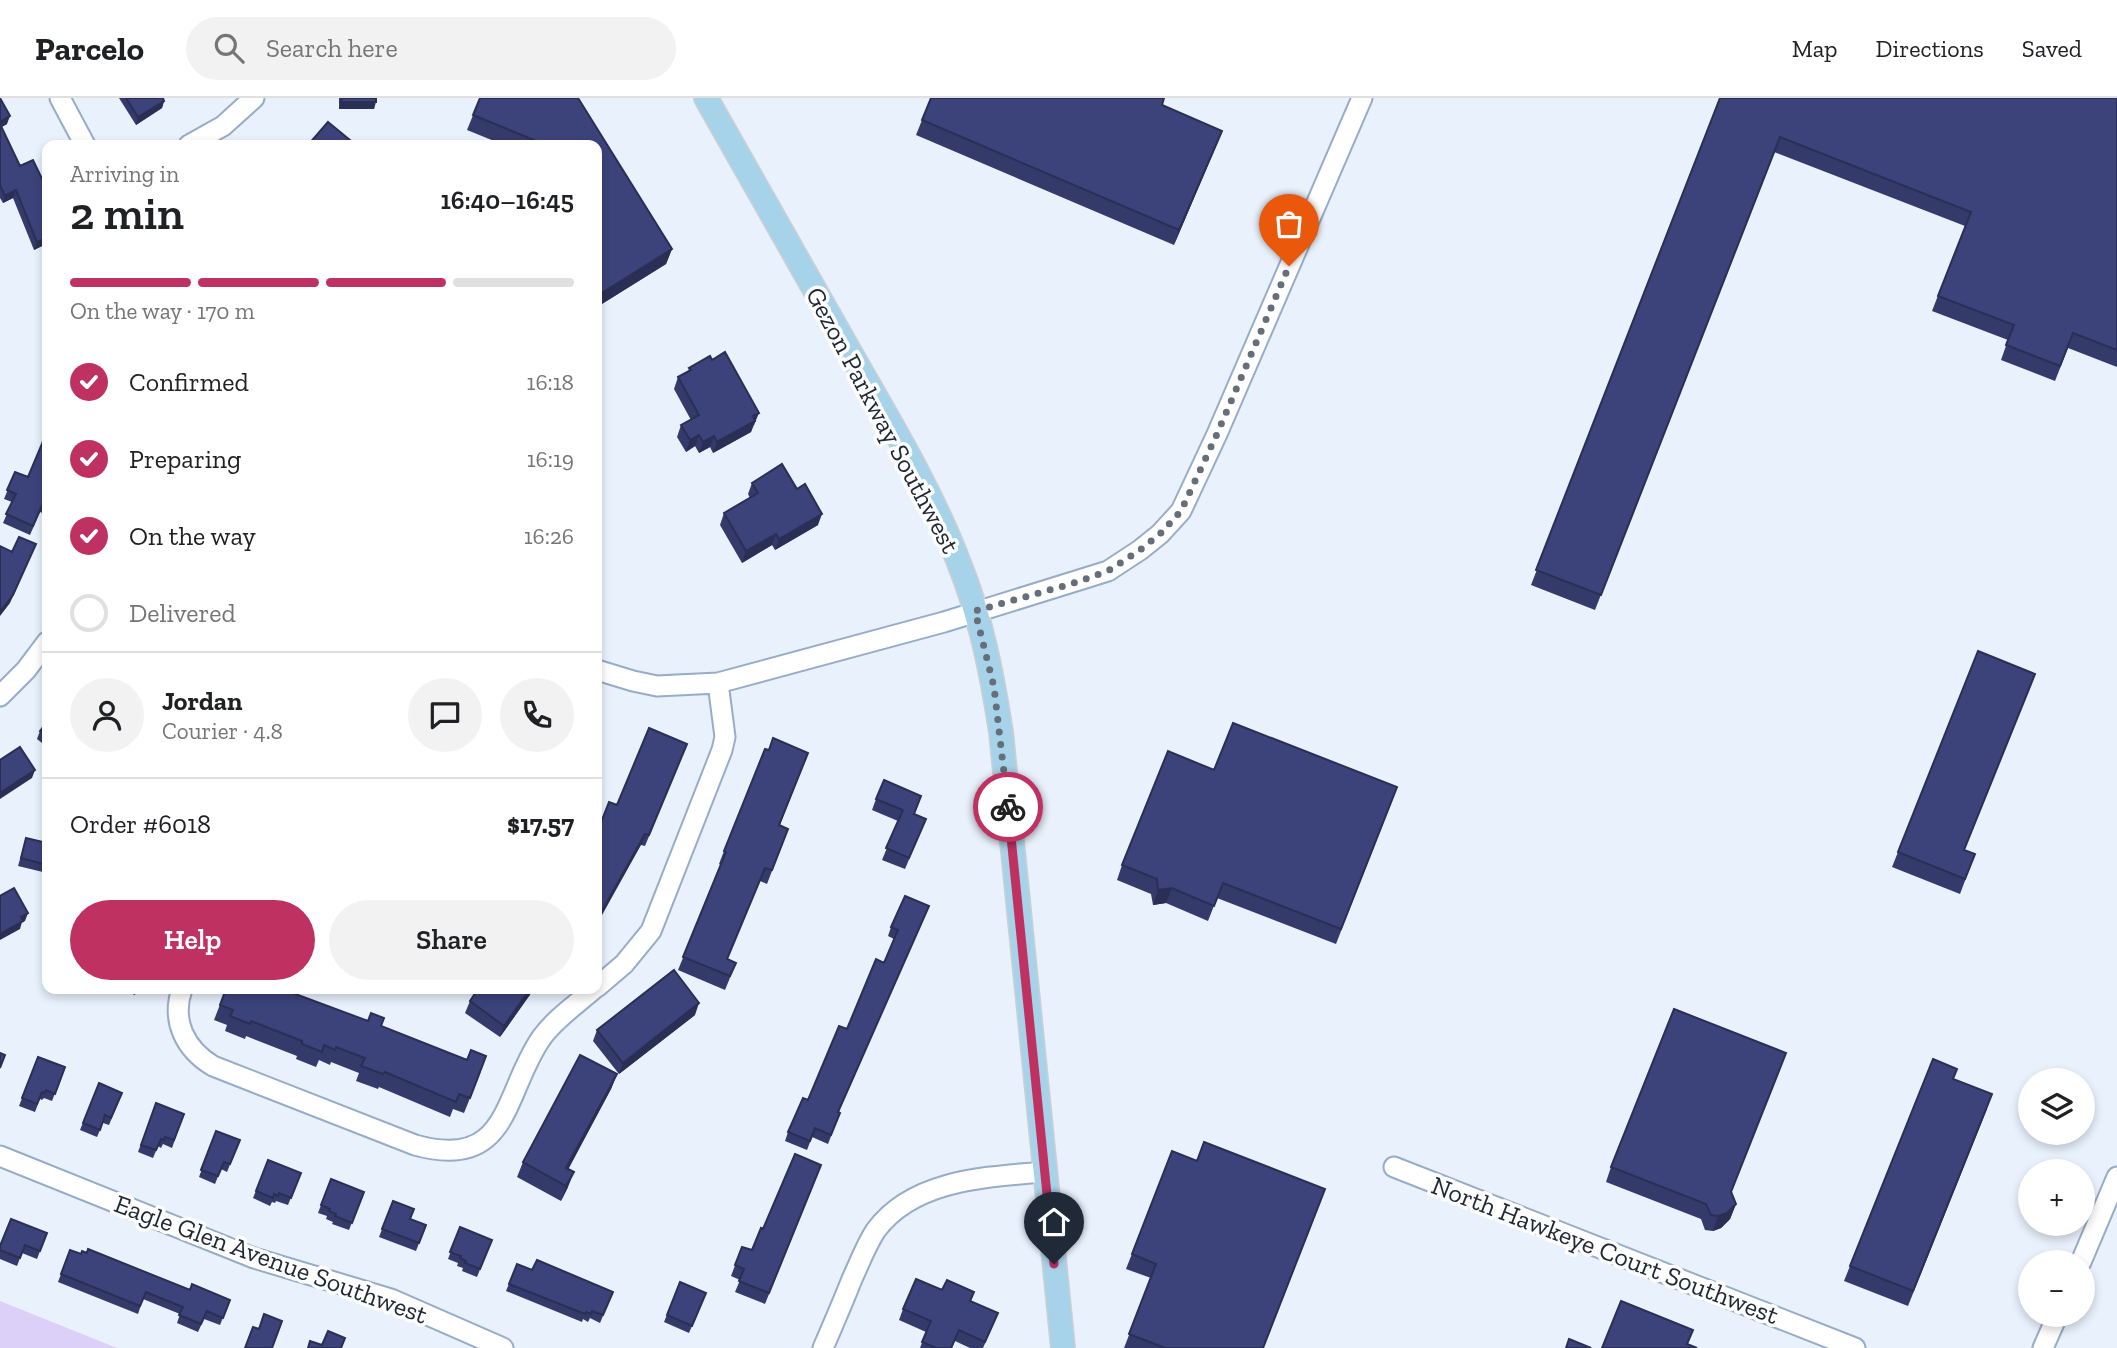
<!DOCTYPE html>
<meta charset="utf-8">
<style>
:root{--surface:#fff;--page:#f2f2f2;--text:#202124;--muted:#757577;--line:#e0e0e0;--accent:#bf3161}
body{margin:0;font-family:"Zilla Slab",serif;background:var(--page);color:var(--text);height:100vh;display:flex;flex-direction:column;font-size:26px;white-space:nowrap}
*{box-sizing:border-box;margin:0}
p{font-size:23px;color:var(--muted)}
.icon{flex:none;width:38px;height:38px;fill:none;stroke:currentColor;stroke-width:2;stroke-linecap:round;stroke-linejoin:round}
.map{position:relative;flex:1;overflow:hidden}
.sheet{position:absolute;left:42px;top:42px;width:560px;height:854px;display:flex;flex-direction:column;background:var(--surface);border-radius:14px;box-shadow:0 4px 10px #0003}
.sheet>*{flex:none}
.buttons{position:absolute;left:2018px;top:970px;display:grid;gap:14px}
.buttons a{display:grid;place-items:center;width:77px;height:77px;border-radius:50%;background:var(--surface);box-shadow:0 4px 10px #0003;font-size:35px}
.pin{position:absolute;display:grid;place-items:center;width:60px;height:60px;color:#fff;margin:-72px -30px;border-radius:50% 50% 50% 0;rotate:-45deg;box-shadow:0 0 7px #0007}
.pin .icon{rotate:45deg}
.courier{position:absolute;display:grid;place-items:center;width:70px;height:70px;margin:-35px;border:5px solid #bf3161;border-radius:50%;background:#fff;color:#222;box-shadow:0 2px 9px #0007}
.summary em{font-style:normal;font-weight:600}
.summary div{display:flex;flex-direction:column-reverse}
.summary{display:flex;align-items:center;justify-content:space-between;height:119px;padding:0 28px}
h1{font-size:46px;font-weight:600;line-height:52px}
.bar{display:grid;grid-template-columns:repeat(4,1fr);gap:10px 7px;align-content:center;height:84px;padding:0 28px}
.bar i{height:9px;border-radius:5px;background:var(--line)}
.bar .selected{background:var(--accent)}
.bar p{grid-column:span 4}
.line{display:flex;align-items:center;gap:18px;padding:0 28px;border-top:2px solid var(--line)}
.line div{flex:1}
.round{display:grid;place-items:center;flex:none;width:74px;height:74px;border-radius:37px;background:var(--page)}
ol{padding:0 28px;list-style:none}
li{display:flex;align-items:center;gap:21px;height:77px}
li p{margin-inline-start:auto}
li .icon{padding:7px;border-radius:50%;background:var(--accent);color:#fff;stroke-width:4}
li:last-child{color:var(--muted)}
li i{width:38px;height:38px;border:4px solid var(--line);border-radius:50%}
.primary-button{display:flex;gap:14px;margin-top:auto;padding:14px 28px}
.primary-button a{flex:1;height:80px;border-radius:42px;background:var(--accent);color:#fff;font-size:28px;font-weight:600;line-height:80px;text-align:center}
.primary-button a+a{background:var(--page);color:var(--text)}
header{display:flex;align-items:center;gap:42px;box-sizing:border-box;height:98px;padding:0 35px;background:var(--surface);border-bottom:2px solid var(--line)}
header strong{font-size:33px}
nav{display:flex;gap:38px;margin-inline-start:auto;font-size:24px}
.search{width:490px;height:63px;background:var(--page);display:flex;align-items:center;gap:18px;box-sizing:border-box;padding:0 24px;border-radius:38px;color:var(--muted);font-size:26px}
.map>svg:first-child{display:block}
.green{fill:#dcd0f9}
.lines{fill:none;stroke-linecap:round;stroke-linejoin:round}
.minor-casing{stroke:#97acc7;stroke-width:23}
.major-casing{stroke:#cecfd2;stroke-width:26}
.minor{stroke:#fff;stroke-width:19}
.major{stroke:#a6d3e9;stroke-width:23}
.wall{fill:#343a69}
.shaded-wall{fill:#2a2f55}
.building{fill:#3c437a;stroke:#2a2f55;stroke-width:2}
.done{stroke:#656e79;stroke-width:7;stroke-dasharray:0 12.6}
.route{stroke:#bf3161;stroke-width:9}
.labels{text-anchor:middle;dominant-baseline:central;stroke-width:7;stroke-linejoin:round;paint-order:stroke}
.street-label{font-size:26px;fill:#1f2732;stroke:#fdfdfd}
</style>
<header>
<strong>Parcelo</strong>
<div class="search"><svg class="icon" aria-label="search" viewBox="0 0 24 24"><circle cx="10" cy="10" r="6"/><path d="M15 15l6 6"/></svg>Search here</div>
<nav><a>Map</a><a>Directions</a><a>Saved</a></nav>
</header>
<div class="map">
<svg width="2117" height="1250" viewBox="0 0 2117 1250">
<rect width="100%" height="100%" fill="#e8f1fc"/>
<path class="green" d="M0,1203L117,1250H0Z"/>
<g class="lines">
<defs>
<path id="minor" d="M60,0L85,47
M189,47L223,28L254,0
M597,572L633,583L657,588L718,585L944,524L1108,473L1140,452L1160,436L1181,413L1217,336L1362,0
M0,598L26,572L47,544
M597,889L624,866L651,833L722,652L725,639L718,585
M182,891C171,923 185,951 213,968L415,1047C511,1074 503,994 542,939C556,920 577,906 594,891
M0,1058L254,1160L391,1201L503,1250
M1394,1069L1855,1250
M2081,1164L2117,1079
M823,1250C833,1227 843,1204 852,1181C860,1164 866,1147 876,1132C914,1081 987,1079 1044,1074
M2043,1250L2058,1216"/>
<path id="major" d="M706,0C751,80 796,160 842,240C883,313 929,386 959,465C981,519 992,577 1001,634L1063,1250"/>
</defs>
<use href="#minor" class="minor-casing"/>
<use href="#major" class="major-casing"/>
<use href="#minor" class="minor"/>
<use href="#major" class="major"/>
</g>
<path class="wall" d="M0,0L7,26L1,29L20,68L47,91V160L42,148L34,152L13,100L3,105L0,100Z
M119,0H163L164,3L162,10L136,27Z
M339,0H376L374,11H339Z
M480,0H578L672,151L666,166L597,209V47H504L467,32Z
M1720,0H2117V269L2068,250L2055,283L2001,262L2008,242L1932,213L1965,128L1774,54L1595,512L1531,487Z
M1162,7L1216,48L1174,147L916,37L922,22Z
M689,270L755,326L753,327L751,334L713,355L710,349L699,355L695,348L686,354L677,339L681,327L691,322L674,291L678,279L688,274Z
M47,334V417L40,414L30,437L3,425L12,404L4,401L15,374L28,379Z
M752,385L818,427L775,452L772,447L742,465L720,427L724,415L750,400L748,396Z
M47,624V649L37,641L40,633Z
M687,646L645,748L641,747L617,707Z
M769,652L808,655L780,727L788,731L767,786L760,783L727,861L736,865L725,892L678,872L721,767L719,766L724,753Z
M1214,672L1397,689L1336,846L1217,800L1208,823L1166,805L1153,807L1151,796L1117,782L1122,767Z
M876,701L926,721L905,771L882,762L898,723L872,712Z
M26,740L47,745V775L18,768Z
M1965,752L1975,756L1960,796L1892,769L1898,754Z
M925,817L838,1015H840L828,1046L812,1039L807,1052L785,1043L788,1034L808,1002L884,865L894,841L888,838L891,829Z
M120,891H137L135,897Z
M226,891L368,923L381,928L481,973L464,1015L453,1011L450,1019L379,989L378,991L356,983L359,975L331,964L330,967L319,962L316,969L296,961L297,958L246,938L245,941L225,933L227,927L214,922Z
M478,891H534L500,939L465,915L470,903Z
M695,917L619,976L593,943L597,932Z
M38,959L65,969L52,1003L44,1000L42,1002L40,1001L35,1014L19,1008Z
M617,976L611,991L568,1071V1089L561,1103L517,1079L523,1064Z
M1953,981L1987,1011L1908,1208L1844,1183L1850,1168Z
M99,985L122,995L109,1027L103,1025L97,1039L80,1032Z
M156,1005L184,1016L172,1050L163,1046L161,1050L158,1048L153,1060L138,1054Z
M216,1033L240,1042L227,1074L221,1071L215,1086L199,1079Z
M1172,1053L1263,1250H1124L1151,1180L1126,1171Z
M268,1062L301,1075L288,1107L276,1103L275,1105L272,1104L270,1108L253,1100Z
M821,1067L765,1206L735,1194L740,1182L731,1178L742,1149L752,1152L763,1131Z
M1611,1069L1732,1094L1736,1106L1730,1121L1721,1130L1713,1133L1705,1132L1701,1121L1606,1084Z
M331,1081L364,1094L349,1132L332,1126L333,1124L326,1121L327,1118L318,1115Z
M393,1103L411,1121L426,1127L416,1153L379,1139Z
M460,1129L492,1142L477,1179L462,1173L463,1170L457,1168L458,1165L448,1161Z
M47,1135L37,1161L22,1155L17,1168L0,1161V1148Z
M70,1152L190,1192L230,1202L220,1227L204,1221L198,1234L177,1225L180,1216L143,1201L138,1216L58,1184Z
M517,1166L532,1172L613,1194L600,1225L590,1220L588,1224L583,1221L582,1224L506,1193Z
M680,1184L706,1195L689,1235L664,1224Z
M942,1192L998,1215L983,1250H970L955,1243L952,1250H920L926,1234L899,1222L903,1211Z"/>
<path class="shaded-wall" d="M164,3L162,10L136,27L138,19Z
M341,4H376L374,11H339Z
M10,18L7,26L0,30V24Z
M1222,33L1216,48L1174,147L1179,132Z
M16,92L13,100L3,105L5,98Z
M45,141L42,148L34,152L37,144Z
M672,151L666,166L597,209V198Z
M759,315L751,334L713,355L717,344Z
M699,337L695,348L686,354L690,342Z
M714,338L710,349L699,355L703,344Z
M822,416L818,427L775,452L779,441Z
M776,436L772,447L742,465L746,453Z
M36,446L10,505L0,518V514Z
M35,672L32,680L0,701V695Z
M645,736L641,747L597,826V822Z
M1172,790L1166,805L1153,807L1158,792Z
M28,815L25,823L22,824L20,831L0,842V836L21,819Z
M530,891H534L500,939L504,928Z
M699,905L695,917L619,976L623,965Z
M617,976L611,991L561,1085L566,1070Z
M574,1074L568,1089L561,1103L566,1088Z
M1736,1106L1730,1121L1721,1130L1713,1133L1718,1118Z"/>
<path class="building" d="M0,0L10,18L0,24Z
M126,0H163L164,3L138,19Z
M342,0H376V4H341Z
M480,0H578L672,151L597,198V47H537L534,42L473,17Z
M931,0H1164L1162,7L1222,33L1179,132L922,22Z
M1720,0H2117V252L2073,235L2060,268L2006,247L2014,227L1938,198L1971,114L1780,39L1601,497L1536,472Z
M328,24L351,43L348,47H308Z
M0,26L20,68L33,62L47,91V146L45,141L37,144L16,92L5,98L0,87Z
M725,254L759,315L753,318L755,323L717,344L714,338L703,344L699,337L690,342L681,327L699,317L678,279L691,272L689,270L710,258L712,262Z
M47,334V407L43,405L33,428L6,416L16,396L7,392L15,374L28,379Z
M782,366L797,391L805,386L822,416L779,441L776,436L746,453L724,415L758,395L752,385Z
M19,439L36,446L13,497L0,514V448L12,454Z
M1978,553L2035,576L1964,752L1975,756L1965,781L1898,754Z
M47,624V639L40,633Z
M1233,625L1397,689L1341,831L1223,785L1214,808L1172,790L1158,792L1157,781L1122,767L1168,653L1214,672Z
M649,630L687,646L649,737L645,736L597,822V735L609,704L617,707Z
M773,640L808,655L779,727L788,731L772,772L765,770L727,861L736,865L730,878L683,859L726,754L724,753L765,651L769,652Z
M20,649L35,672L0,695V662Z
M884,682L921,698L914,716L926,721L909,760L886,750L903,712L876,701Z
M26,740L47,745V767L21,760Z
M14,790L28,815L21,819L23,823L0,836V798Z
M905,798L929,808L838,1014L840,1015L831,1037L815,1030L810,1043L788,1034L803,1000L808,1002L839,928L847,931L876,861L884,865L898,832L891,829Z
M674,872L699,905L623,965L597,932Z
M226,891H282L368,923L371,915L384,920L381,928L467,962L471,952L486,958L470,1000L459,996L456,1004L385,974L383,976L361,968L365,960L336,949L335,952L324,947L322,954L302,946V943L251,923L250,926L230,918L233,912L220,907Z
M478,891H530L504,928L470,903Z
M1674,911L1786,955L1731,1094L1736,1106L1727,1115L1718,1118L1711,1117L1706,1106L1611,1069Z
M0,955L5,957L0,970Z
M580,957L617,976L566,1070L574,1074L566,1088L523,1064Z
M38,959L65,969L55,996L46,992L45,995L42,994L37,1006L22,1000Z
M1933,961L1957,971L1953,981L1992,996L1913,1193L1850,1168Z
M99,985L122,995L111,1020L105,1017L100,1032L83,1025Z
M156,1005L184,1016L174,1042L165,1039L164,1042L161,1041L156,1052L141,1047Z
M216,1033L240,1042L230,1066L224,1064L218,1078L201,1072Z
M1204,1044L1325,1091L1263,1250H1165L1129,1236L1156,1166L1132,1156L1172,1053L1197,1063Z
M795,1056L821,1067L769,1195L739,1183L744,1171L735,1167L742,1149L752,1152L761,1130L763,1131Z
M268,1062L301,1075L291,1100L279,1095L278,1098L274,1096L273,1100L256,1093Z
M331,1081L364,1094L352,1125L335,1118L336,1116L329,1113L330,1111L321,1107Z
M393,1103L414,1111L410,1121L426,1127L419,1145L382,1131Z
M11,1121L47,1135L40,1153L25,1147L20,1160L0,1152V1148Z
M460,1129L492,1142L480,1171L465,1165L466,1163L460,1160L461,1158L450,1154Z
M88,1151L190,1192L192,1186L230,1202L223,1220L207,1213L201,1226L179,1217L183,1209L146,1194L140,1208L61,1176L70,1152L81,1156L82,1153L87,1155Z
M537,1162L613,1194L603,1217L592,1213L591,1216L586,1214L585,1216L509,1186L517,1166L532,1172Z
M916,1181L942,1192L947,1182L974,1194L970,1203L998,1215L985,1244L959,1232L951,1250H936L922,1244L931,1223L903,1211Z
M680,1184L706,1195L692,1228L667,1217Z
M1621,1203L1693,1232L1687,1246L1697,1250H1602Z
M264,1216L282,1223L272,1250H245L253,1229L259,1231Z
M328,1233L345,1240L341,1250H308L310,1243L322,1247Z
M1569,1241L1591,1250H1566Z"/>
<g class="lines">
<path class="done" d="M1008,709L994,589L975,513L1071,486L1108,473L1140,452L1160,436L1181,413L1217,336L1289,168"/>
<path class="route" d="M1008,709L1054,1166"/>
</g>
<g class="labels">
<g class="street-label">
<text transform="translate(883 322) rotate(62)">Gezon Parkway Southwest</text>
<text transform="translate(1605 1152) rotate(21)">North Hawkeye Court Southwest</text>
<text transform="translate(271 1161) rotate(20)">Eagle Glen Avenue Southwest</text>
</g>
</g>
</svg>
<div class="buttons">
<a><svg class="icon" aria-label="layers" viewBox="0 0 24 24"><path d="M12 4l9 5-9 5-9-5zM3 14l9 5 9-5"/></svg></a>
<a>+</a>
<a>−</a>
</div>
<div class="pin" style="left:1289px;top:168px;background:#ea580c"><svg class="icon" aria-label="bag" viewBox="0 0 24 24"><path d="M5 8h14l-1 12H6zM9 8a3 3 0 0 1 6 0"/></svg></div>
<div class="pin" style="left:1054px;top:1166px;background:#1f2937"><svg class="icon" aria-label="home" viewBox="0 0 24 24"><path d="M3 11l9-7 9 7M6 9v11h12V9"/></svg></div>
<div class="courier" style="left:1008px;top:709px"><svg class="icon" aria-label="bike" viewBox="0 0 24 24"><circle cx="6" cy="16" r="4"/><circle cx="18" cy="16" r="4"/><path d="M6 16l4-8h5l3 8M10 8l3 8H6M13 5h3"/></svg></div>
<section class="sheet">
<div class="summary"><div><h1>2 min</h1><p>Arriving in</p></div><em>16:40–16:45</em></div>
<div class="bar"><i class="selected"></i><i class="selected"></i><i class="selected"></i><i></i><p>On the way · 170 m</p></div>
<ol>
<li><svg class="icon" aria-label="check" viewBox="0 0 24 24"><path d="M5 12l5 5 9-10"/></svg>Confirmed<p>16:18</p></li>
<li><svg class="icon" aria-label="check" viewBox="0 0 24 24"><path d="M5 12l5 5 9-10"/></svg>Preparing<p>16:19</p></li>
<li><svg class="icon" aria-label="check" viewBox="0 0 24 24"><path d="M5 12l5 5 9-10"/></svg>On the way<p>16:26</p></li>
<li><i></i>Delivered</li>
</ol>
<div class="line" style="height:126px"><a class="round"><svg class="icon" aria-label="person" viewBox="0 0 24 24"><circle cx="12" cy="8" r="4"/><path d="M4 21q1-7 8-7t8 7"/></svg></a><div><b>Jordan</b><p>Courier · 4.8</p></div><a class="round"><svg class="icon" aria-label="chat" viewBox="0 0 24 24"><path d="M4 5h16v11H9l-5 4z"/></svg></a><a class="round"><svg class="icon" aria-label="phone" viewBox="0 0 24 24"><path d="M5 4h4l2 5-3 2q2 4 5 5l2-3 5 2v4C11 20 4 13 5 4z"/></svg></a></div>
<div class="line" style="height:91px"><div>Order #6018</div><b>$17.57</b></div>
<div class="primary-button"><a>Help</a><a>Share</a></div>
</section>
</div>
